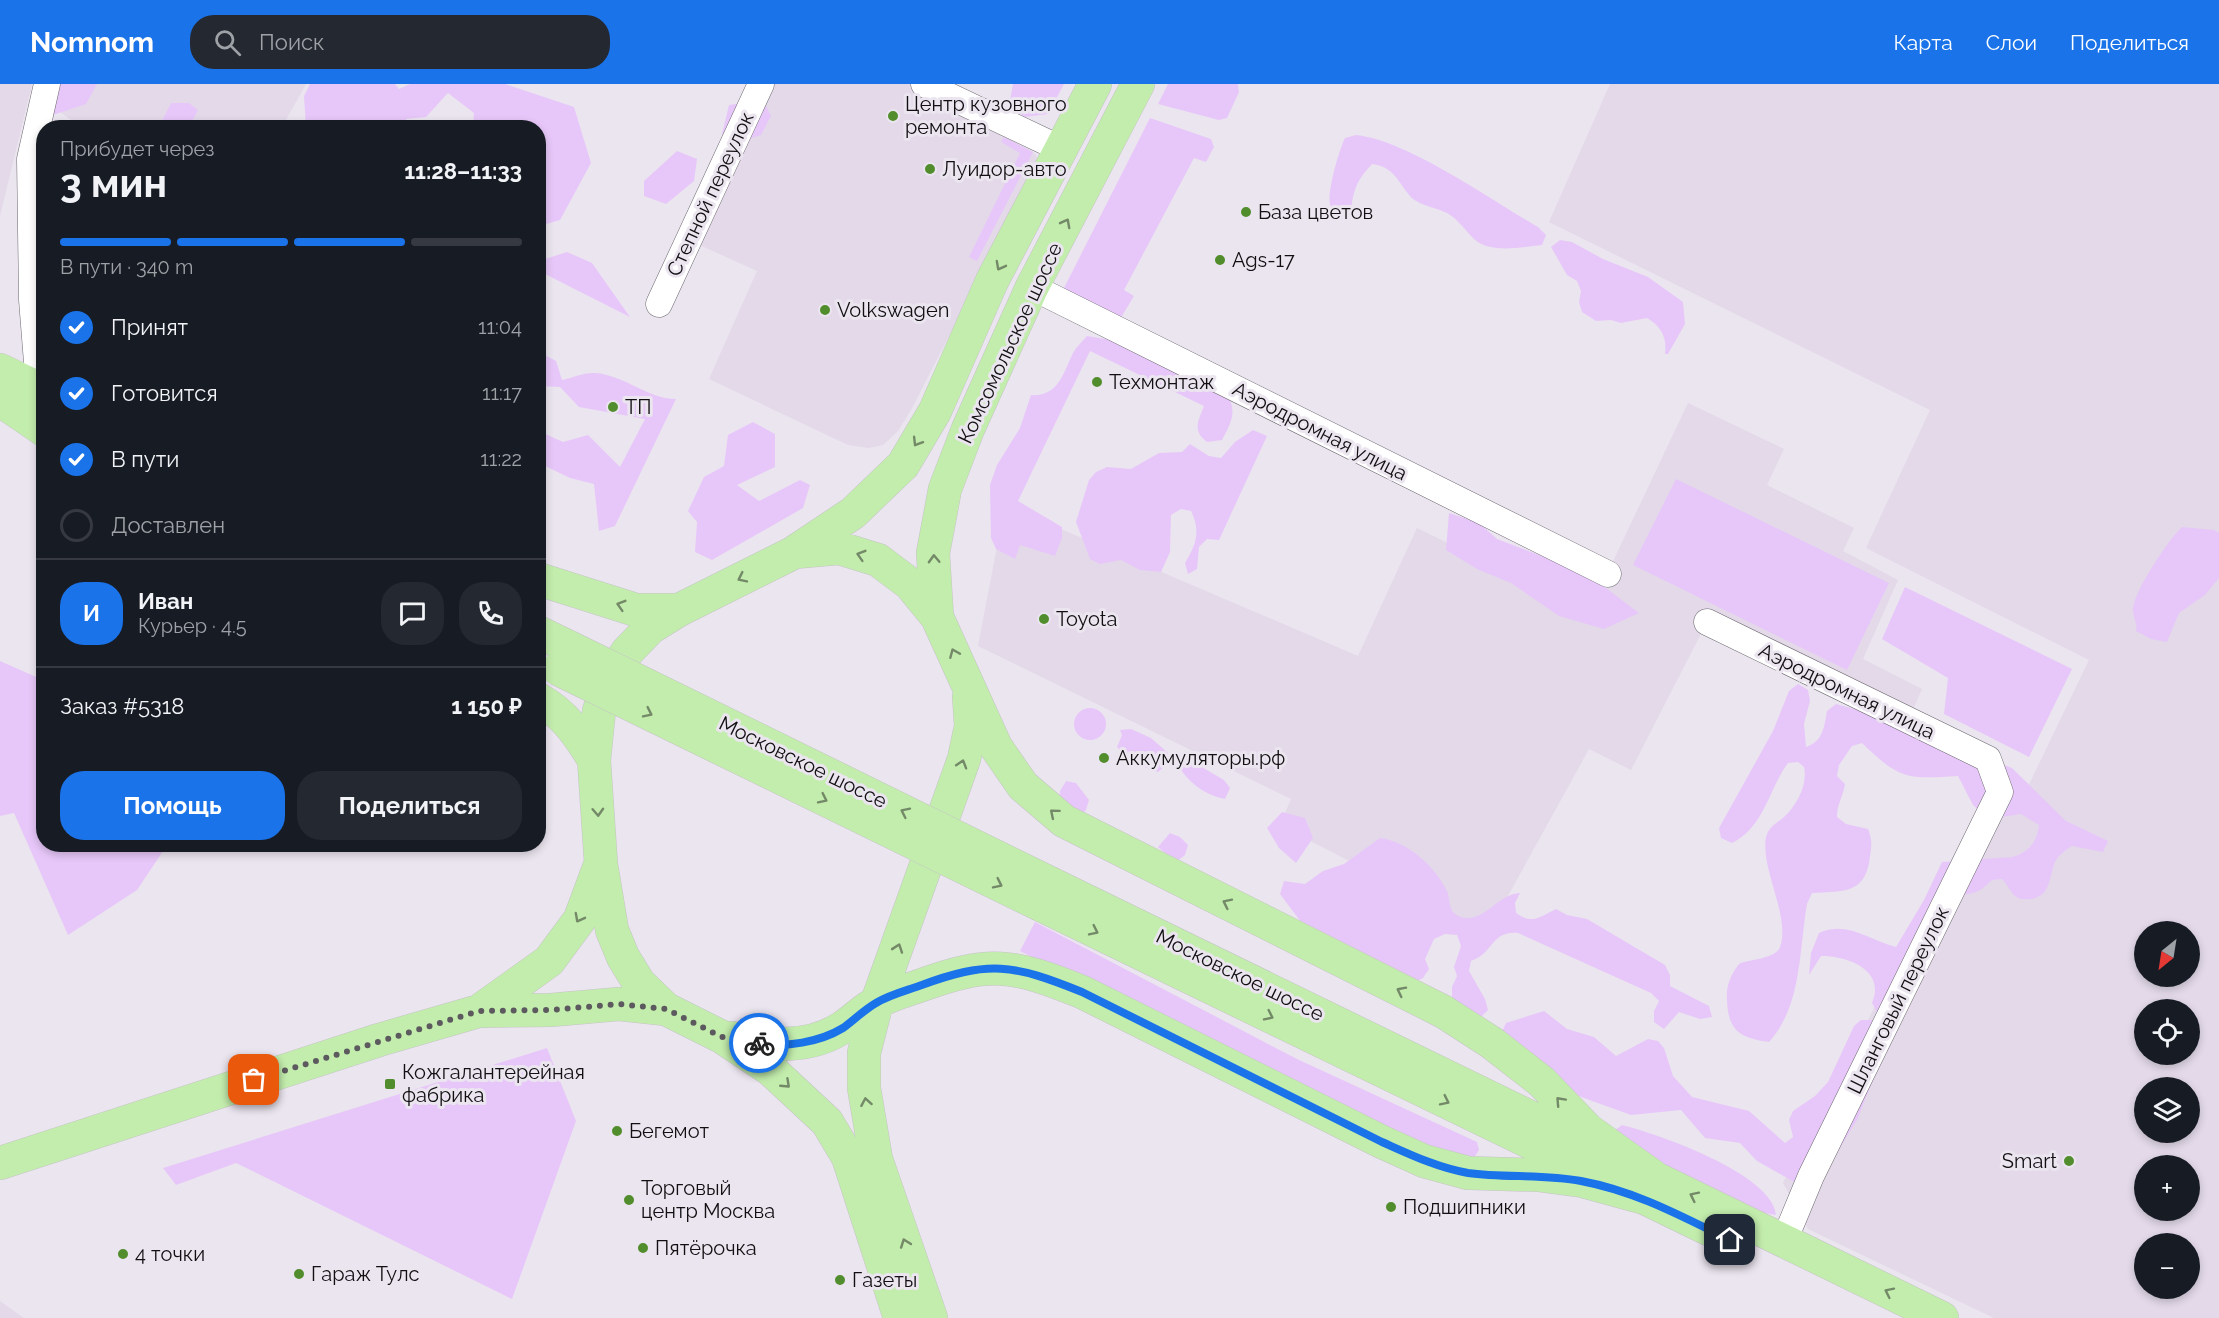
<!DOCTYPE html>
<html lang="ru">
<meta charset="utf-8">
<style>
:root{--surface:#171b24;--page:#242831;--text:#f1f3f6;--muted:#9ea1a6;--line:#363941;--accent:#1a73e8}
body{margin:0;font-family:Raleway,sans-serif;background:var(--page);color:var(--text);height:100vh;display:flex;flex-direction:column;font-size:22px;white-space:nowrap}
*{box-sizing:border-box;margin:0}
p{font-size:20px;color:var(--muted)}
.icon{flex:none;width:33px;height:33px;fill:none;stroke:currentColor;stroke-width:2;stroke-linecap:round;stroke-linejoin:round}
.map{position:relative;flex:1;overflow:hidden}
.details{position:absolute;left:36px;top:36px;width:510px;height:732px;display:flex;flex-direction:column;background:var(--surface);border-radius:24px;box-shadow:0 3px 9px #0003}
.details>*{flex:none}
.needle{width:39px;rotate:210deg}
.buttons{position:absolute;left:2134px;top:837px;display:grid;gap:12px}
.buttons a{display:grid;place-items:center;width:66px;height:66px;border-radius:50%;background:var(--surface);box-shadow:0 3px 9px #0003;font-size:30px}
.pin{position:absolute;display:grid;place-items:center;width:51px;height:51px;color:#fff;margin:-26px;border-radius:12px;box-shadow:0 3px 9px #0006}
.courier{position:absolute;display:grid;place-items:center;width:60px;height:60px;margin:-30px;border:4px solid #1a73e8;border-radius:50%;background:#fff;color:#222;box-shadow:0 2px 8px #0007}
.head em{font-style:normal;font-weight:700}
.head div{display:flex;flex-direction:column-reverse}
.head{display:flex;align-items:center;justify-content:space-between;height:102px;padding:0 24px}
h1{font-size:39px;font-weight:700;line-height:45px}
.bar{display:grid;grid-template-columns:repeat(4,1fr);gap:9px 6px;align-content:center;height:72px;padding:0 24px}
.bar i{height:8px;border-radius:4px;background:var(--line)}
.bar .selected{background:var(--accent)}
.bar p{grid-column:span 4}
.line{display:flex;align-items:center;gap:15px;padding:0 24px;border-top:2px solid var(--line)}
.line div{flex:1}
.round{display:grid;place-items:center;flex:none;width:63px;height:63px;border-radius:24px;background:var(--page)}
ol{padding:0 24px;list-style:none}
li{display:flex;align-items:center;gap:18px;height:66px}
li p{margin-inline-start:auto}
li .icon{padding:6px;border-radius:50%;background:var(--accent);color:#fff;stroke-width:4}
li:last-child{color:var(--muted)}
li i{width:33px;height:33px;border:3px solid var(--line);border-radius:50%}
.action{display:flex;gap:12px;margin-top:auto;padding:12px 24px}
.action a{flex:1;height:69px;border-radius:24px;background:var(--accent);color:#fff;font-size:24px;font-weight:700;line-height:69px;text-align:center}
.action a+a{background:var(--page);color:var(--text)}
header{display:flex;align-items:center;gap:36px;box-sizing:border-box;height:84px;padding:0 30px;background:var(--accent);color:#fff}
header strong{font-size:28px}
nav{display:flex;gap:33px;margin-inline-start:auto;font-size:21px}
.search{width:420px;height:54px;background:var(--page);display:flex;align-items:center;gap:15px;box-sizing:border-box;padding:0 21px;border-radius:24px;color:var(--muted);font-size:22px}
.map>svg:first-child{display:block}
.built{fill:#e3d9e9;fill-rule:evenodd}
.green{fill:#e7c7f9}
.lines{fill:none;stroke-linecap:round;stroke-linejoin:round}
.minor-casing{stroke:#6c686f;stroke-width:27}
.major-casing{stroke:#c6c5c6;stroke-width:34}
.minor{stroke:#fff;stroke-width:26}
.major{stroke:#c3edad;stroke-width:33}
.major-bridge-casing{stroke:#c6c5c6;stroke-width:34;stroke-linecap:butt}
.major-bridge{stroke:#c3edad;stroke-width:33}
.oneway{stroke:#738967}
.done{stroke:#5d5a5f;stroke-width:6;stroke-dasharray:0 10.8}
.route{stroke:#1a73e8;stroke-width:8}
.poi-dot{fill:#518d2c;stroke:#ebe5ef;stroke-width:2}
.labels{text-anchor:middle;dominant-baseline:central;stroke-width:6;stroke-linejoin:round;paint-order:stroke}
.poi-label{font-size:20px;fill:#110f12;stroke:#ebe5ef;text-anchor:start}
.street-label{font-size:20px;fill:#110f12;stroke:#ebe5ef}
</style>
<header>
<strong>Nomnom</strong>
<div class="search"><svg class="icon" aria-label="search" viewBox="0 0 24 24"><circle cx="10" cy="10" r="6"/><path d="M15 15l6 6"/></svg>Поиск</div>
<nav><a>Карта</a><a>Слои</a><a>Поделиться</a></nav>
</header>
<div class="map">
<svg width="2219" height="1234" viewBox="0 0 2219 1234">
<rect width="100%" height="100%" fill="#ebe5ef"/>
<path class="built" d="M0,0H32L0,132Z
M58,0H306L282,43H81L53,23Z
M771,0H911L952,20L1033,68L1037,73L1036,83L911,326L898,347L883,361L869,364L848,361L709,295L757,187L695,159Z
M1610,0H2219V1234H1994L1808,1145L1783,1099L1969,742L2021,717L2089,576L1866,464L1930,326L1549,138ZM2145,848H2190V892H2145ZM2145,926H2190V970H2145ZM2145,1004H2190V1048H2145ZM2145,1082H2190V1126H2145ZM2145,1160H2190V1204H2145Z
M1688,319L1784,365L1767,401L1854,444L1843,467L1898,496L1863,575L1922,605L1912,628L1707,538L1631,686L1589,665L1504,819L1466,838L1280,741L1291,715L978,562L1005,421L1358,572L1417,444L1589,528Z
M0,1217L24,1234H0Z"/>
<path class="green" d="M57,0H97L86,20L53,31L48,24Z
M310,0H395L399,5L410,0H505L574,23L591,79L560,136L539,142L538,44L473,43L474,29L448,9L426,33L406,35V43H306L304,12Z
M1013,0H1064L1048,30L1025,33L1009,22Z
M1168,0H1238L1239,8L1227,34L1219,36L1158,20Z
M763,16L771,32L761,51L736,59L722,50L729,21Z
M171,19H189L198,26L189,43H159Z
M1150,34L1211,55L1214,63L1206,78L1194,74L1124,206L1134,212L1119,237L1062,208Z
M1356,51C1407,56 1491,116 1538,143L1546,151L1542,161C1522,163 1490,170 1474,155C1464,145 1459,136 1447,129C1437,124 1420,121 1413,115C1398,100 1396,83 1372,80C1357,96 1353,106 1351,128L1342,135C1337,131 1332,128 1330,120C1327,108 1339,66 1345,54Z
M1004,53L1033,68L977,177L969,173L1020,69L1001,58Z
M677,67L697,75L694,97L666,120L644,112V97Z
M1560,156L1572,158L1603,175L1648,193L1683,218L1685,240L1668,270H1665C1667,254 1662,243 1647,234L1621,239L1611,236L1596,237L1582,228L1579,218L1581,207L1577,197L1567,191L1551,163Z
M567,168L592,179L630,233L543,189L539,177Z
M1087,252L1111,256L1228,312C1237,328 1231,340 1222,356L1207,358C1192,346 1198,338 1204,322L1090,267L1018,417L1062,443V454L1055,472L1020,461L1015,475L996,465L991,454L990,401L997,381L1020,344L1031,311C1057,313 1063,291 1072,271C1075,264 1082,258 1087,252Z
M539,268L556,277L562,296C572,294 585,288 595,289C625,291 647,315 676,315L615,442L599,447L594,400L570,394L539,379V347L563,358L588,351L620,383L645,335L579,323L560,303L539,302Z
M753,338L775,350V383L737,401L759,417L800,396L810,401L803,424L712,476L695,468L697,438L688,427L704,393L724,382L728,351Z
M1253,346L1267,352L1219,456L1207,455L1199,463L1197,485L1188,490L1185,479C1196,461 1201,447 1191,427L1181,425L1171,431L1170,468L1161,488L1140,486L1121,476L1100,480L1090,475L1076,438L1089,396L1096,388L1107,383L1131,385L1159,369L1182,368L1190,360L1209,372L1221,374L1235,358Z
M1676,395L1889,499L1847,586L1633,481Z
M1449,429L1479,439L1497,455L1586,489L1639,529L1604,545L1559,532L1511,499L1477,485L1446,466Z
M2182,443L2214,446L2219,449V494L2205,511L2179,529L2167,558L2151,555L2136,547C2138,539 2132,532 2133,524C2135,506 2168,456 2182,443Z
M1905,503L2072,585L2029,673L1944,630L1948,594L1882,555Z
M0,577L43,596L44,760L167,761L137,806L68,851L14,729L0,732Z
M1798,600L1808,606L1810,617L1804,640L1806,663C1823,657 1824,644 1827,627L1836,620L1858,626L2012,684L2066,737L2108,757L2103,768L2072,762C2066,766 2058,771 2055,778C2049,793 2051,812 2031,815C2025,816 2017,815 2013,810C2009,805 2007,800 2002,795L1992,796C1982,806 1973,812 1958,810L1887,929L1877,928L1872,919C1886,886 1848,872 1821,872L1809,891L1811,869L1819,849C1846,836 1870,856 1896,863L1924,816L1942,778L2012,773C2029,768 2037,758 2039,741L2021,730L1988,735L1973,721L1958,692C1907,695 1900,696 1862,659L1852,662L1839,681L1837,692L1845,700C1843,713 1837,720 1837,733L1846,740L1868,745C1872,755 1872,761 1870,772C1866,810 1845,807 1812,809L1807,820C1799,866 1802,922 1769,958C1740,954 1728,947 1727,916C1726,902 1730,892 1739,880C1749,875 1776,875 1780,863C1791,833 1760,785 1766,753C1769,742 1777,739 1784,733C1797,721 1808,700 1804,683L1798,678L1788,679C1768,706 1765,742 1732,759L1721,754L1719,744L1773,647L1789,607Z
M1074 640a16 16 0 1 1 32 0a16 16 0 1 1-32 0Z
M1131,645L1151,654L1168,669L1166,681L1158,688L1136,680L1117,663L1122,651L1120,646Z
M1188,675L1224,696L1230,704L1225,715C1205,711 1188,699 1178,681Z
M1066,697L1076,699L1089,716L1086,726L1078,735L1059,718L1060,707Z
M1282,728L1305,734L1313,754L1296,779L1279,764L1267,744Z
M1170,749L1180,753L1188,761L1185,771L1176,778L1158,763Z
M1380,754C1407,757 1436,783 1447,807C1450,814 1449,824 1454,829C1457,832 1463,834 1467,834C1486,835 1499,810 1520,809L1515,819L1516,829C1533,841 1539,833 1556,825L1567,831L1587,835L1665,881L1670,891V902L1709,922L1712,933L1700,935L1679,928L1664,945L1654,938V927L1659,917L1651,909L1518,849C1490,847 1495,869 1471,877L1469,887L1485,915L1488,926L1480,934L1452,914V903L1457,892L1454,883L1461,862L1457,851L1445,850L1434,855L1425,875L1429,885L1423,894L1413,899L1301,838L1280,810L1284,797L1305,800L1323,787L1344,780Z
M1035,838L1297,975L1477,1058L1479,1066L1472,1077L1400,1054L1020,867Z
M1544,927L1567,945L1594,953L1616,972L1648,955L1658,957L1664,964L1673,992L1692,1013L1749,1027L1785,1059L1793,1053L1789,1036L1793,1027L1815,1012L1828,998L1854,942L1861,936H1880L1891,951L1857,1036L1815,1104L1803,1103L1757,1077L1740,1059L1705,1054L1681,1026L1631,1031L1573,1010L1502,948L1506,939Z
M547,964L576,1037L512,1215L236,1079L176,1101L163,1084Z
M1622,1041C1658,1050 1773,1090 1776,1131L1727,1122L1611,1049Z"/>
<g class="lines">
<defs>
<path id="minor" d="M924,0L1061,65
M1032,203L1608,490
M659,220L761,0
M38,291L32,216L30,75L47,0
M1707,538L1988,675L2000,708L1811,1092L1784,1157"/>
<path id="major" d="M0,286L44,307
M0,316L44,346
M796,467L853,429L903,381L935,327L992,197L1095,0
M538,495L636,526H679
M937,533L933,469L945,405L968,345L1032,203L1138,0
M538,548L569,563
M538,615C565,630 579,651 594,676
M1052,800L1942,1234
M1041,821L1731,1156
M479,927L549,877L580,835L600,781
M732,954C769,961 809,966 843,943C854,936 864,925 876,919C889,911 905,907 919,902C989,876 1013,880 1082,908L1382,1058L1424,1077L1468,1089L1538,1091L1583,1097L1645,1114
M0,1079L379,956L479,927L551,926L619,920L666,925
M900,1234L848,1073L827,1038L770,985L722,953L666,925L639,899L623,873L612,846L601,780L594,676L599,627L609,596L627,568L650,544L679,526L795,468L839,464L878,476L910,500L937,533L996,663L1023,702L1064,737L1444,928L1492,959L1542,998L1588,1046L1654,1093
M931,1234L876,1075L864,1004V969L877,918L964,675L971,642L969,613"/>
</defs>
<use href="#minor" class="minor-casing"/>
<use href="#major" class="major-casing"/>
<use href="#minor" class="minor"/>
<use href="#major" class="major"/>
<defs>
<path id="major-bridge" d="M569,563L1052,800
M558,585L1041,821"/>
</defs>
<use href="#major-bridge" class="major-bridge-casing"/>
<use href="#major-bridge" class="major-bridge"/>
</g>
<defs><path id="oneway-chevron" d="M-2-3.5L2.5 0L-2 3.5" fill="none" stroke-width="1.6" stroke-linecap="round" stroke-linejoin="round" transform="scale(1.5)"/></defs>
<g class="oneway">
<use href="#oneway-chevron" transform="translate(1066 139) rotate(-62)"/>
<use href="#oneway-chevron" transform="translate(1000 182) rotate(118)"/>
<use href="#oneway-chevron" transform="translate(917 358) rotate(121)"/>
<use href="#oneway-chevron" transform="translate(861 471) rotate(-163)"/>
<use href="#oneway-chevron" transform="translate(934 475) rotate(-92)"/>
<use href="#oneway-chevron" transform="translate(742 494) rotate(154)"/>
<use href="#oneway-chevron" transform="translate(621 521) rotate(-163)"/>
<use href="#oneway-chevron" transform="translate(954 569) rotate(-113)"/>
<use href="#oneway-chevron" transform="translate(648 629) rotate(26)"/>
<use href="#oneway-chevron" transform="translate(962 680) rotate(-73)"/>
<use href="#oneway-chevron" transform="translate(823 715) rotate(26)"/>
<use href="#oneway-chevron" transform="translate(598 728) rotate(87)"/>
<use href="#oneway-chevron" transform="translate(905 728) rotate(-154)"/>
<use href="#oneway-chevron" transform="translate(1054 729) rotate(-140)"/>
<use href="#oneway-chevron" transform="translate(998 800) rotate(26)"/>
<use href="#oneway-chevron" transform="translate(1227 819) rotate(-154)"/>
<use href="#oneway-chevron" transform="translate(579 834) rotate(118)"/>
<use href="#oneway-chevron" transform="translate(1094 847) rotate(26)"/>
<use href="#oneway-chevron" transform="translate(898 864) rotate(-71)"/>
<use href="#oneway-chevron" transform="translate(1401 907) rotate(-153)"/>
<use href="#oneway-chevron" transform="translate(1269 932) rotate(26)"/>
<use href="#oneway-chevron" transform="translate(786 1000) rotate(43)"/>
<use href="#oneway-chevron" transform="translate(1445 1017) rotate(26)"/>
<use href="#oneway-chevron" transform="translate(1560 1017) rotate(-133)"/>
<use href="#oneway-chevron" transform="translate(866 1018) rotate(-100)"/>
<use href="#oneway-chevron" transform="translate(1694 1112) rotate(-154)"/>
<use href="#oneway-chevron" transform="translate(905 1159) rotate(-110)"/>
<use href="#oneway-chevron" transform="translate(1889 1208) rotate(-154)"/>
</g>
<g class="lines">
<path class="done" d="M254,996L479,927L551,926L619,920L666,925L722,953L759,959"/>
<path class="route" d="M759,959C785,964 820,958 843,944C854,936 864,926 876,919C889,911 905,907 919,902C989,876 1013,880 1082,908L1382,1058C1409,1070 1438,1084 1468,1089C1505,1094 1543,1090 1581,1097C1635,1107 1681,1132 1730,1156"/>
</g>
<g class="poi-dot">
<circle cx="893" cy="32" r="6"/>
<circle cx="930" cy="85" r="6"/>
<circle cx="1246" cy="128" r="6"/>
<circle cx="1220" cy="176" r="6"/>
<circle cx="825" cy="226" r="6"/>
<circle cx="1097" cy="298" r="6"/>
<circle cx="613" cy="323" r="6"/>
<circle cx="1044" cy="535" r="6"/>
<circle cx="1104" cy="674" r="6"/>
<rect x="384" y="994" width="12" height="12" rx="3"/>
<circle cx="617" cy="1047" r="6"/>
<circle cx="2069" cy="1077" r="6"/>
<circle cx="629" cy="1116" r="6"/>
<circle cx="1391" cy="1123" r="6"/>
<circle cx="643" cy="1164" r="6"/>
<circle cx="123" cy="1170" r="6"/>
<circle cx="299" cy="1190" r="6"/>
<circle cx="840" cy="1196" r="6"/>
</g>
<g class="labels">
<g class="poi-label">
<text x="905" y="20">Центр кузовного<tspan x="905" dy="23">ремонта</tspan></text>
<text x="942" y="85">Луидор-авто</text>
<text x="1258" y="128">База цветов</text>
<text x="1232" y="176">Ags-17</text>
<text x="837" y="226">Volkswagen</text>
<text x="1109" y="298">Техмонтаж</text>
<text x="625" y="323">ТП</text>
<text x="1056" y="535">Toyota</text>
<text x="1116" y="674">Аккумуляторы.рф</text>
<text x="402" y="988">Кожгалантерейная<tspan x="402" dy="23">фабрика</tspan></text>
<text x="629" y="1047">Бегемот</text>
<text x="2057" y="1077" text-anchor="end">Smart</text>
<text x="641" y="1104">Торговый<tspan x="641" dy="23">центр Москва</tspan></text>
<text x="1403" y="1123">Подшипники</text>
<text x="655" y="1164">Пятёрочка</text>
<text x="135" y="1170">4 точки</text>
<text x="311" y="1190">Гараж Тулс</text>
<text x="852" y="1196">Газеты</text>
</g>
<g class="street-label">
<text transform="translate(710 110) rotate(-65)">Степной переулок</text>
<text transform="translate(1010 259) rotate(-65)">Комсомольское шоссе</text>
<text transform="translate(1320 347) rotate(27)">Аэродромная улица</text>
<text transform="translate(1847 607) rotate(26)">Аэродромная улица</text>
<text transform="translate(803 678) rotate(26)">Московское шоссе</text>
<text transform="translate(1240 891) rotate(26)">Московское шоссе</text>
<text transform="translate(1898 916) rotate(-64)">Шланговый переулок</text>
</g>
</g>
</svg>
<div class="buttons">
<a><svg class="needle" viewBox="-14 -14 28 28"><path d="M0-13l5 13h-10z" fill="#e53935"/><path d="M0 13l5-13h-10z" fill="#9ea1a6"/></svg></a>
<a><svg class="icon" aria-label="locate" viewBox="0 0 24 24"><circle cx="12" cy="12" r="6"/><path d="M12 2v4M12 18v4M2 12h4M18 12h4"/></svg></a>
<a><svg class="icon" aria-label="layers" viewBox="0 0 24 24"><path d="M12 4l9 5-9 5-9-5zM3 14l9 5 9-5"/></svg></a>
<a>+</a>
<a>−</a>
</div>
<div class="pin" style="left:254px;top:996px;background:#ea580c"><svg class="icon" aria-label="bag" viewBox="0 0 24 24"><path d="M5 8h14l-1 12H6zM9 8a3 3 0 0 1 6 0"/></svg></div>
<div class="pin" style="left:1730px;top:1156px;background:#1f2937"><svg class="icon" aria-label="home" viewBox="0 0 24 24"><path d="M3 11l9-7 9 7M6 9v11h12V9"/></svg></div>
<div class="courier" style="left:759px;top:959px"><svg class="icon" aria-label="bike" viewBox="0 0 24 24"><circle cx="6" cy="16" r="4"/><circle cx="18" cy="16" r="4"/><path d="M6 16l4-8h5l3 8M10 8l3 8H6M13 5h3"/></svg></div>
<section class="details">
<div class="head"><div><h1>3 мин</h1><p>Прибудет через</p></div><em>11:28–11:33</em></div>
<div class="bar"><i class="selected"></i><i class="selected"></i><i class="selected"></i><i></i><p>В пути · 340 m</p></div>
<ol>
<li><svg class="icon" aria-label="check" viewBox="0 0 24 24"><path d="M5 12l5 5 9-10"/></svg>Принят<p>11:04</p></li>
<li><svg class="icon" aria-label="check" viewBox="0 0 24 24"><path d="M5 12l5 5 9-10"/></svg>Готовится<p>11:17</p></li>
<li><svg class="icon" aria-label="check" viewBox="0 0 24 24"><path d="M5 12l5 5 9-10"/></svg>В пути<p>11:22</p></li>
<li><i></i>Доставлен</li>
</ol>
<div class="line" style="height:108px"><b class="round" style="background:var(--accent);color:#fff">И</b><div><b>Иван</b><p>Курьер · 4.5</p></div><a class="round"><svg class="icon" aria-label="chat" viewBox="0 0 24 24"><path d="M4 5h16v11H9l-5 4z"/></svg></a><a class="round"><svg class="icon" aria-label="phone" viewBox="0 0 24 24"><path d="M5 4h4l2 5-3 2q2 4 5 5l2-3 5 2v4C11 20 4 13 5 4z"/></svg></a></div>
<div class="line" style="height:78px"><div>Заказ #5318</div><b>1 150 ₽</b></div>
<div class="action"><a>Помощь</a><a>Поделиться</a></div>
</section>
</div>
